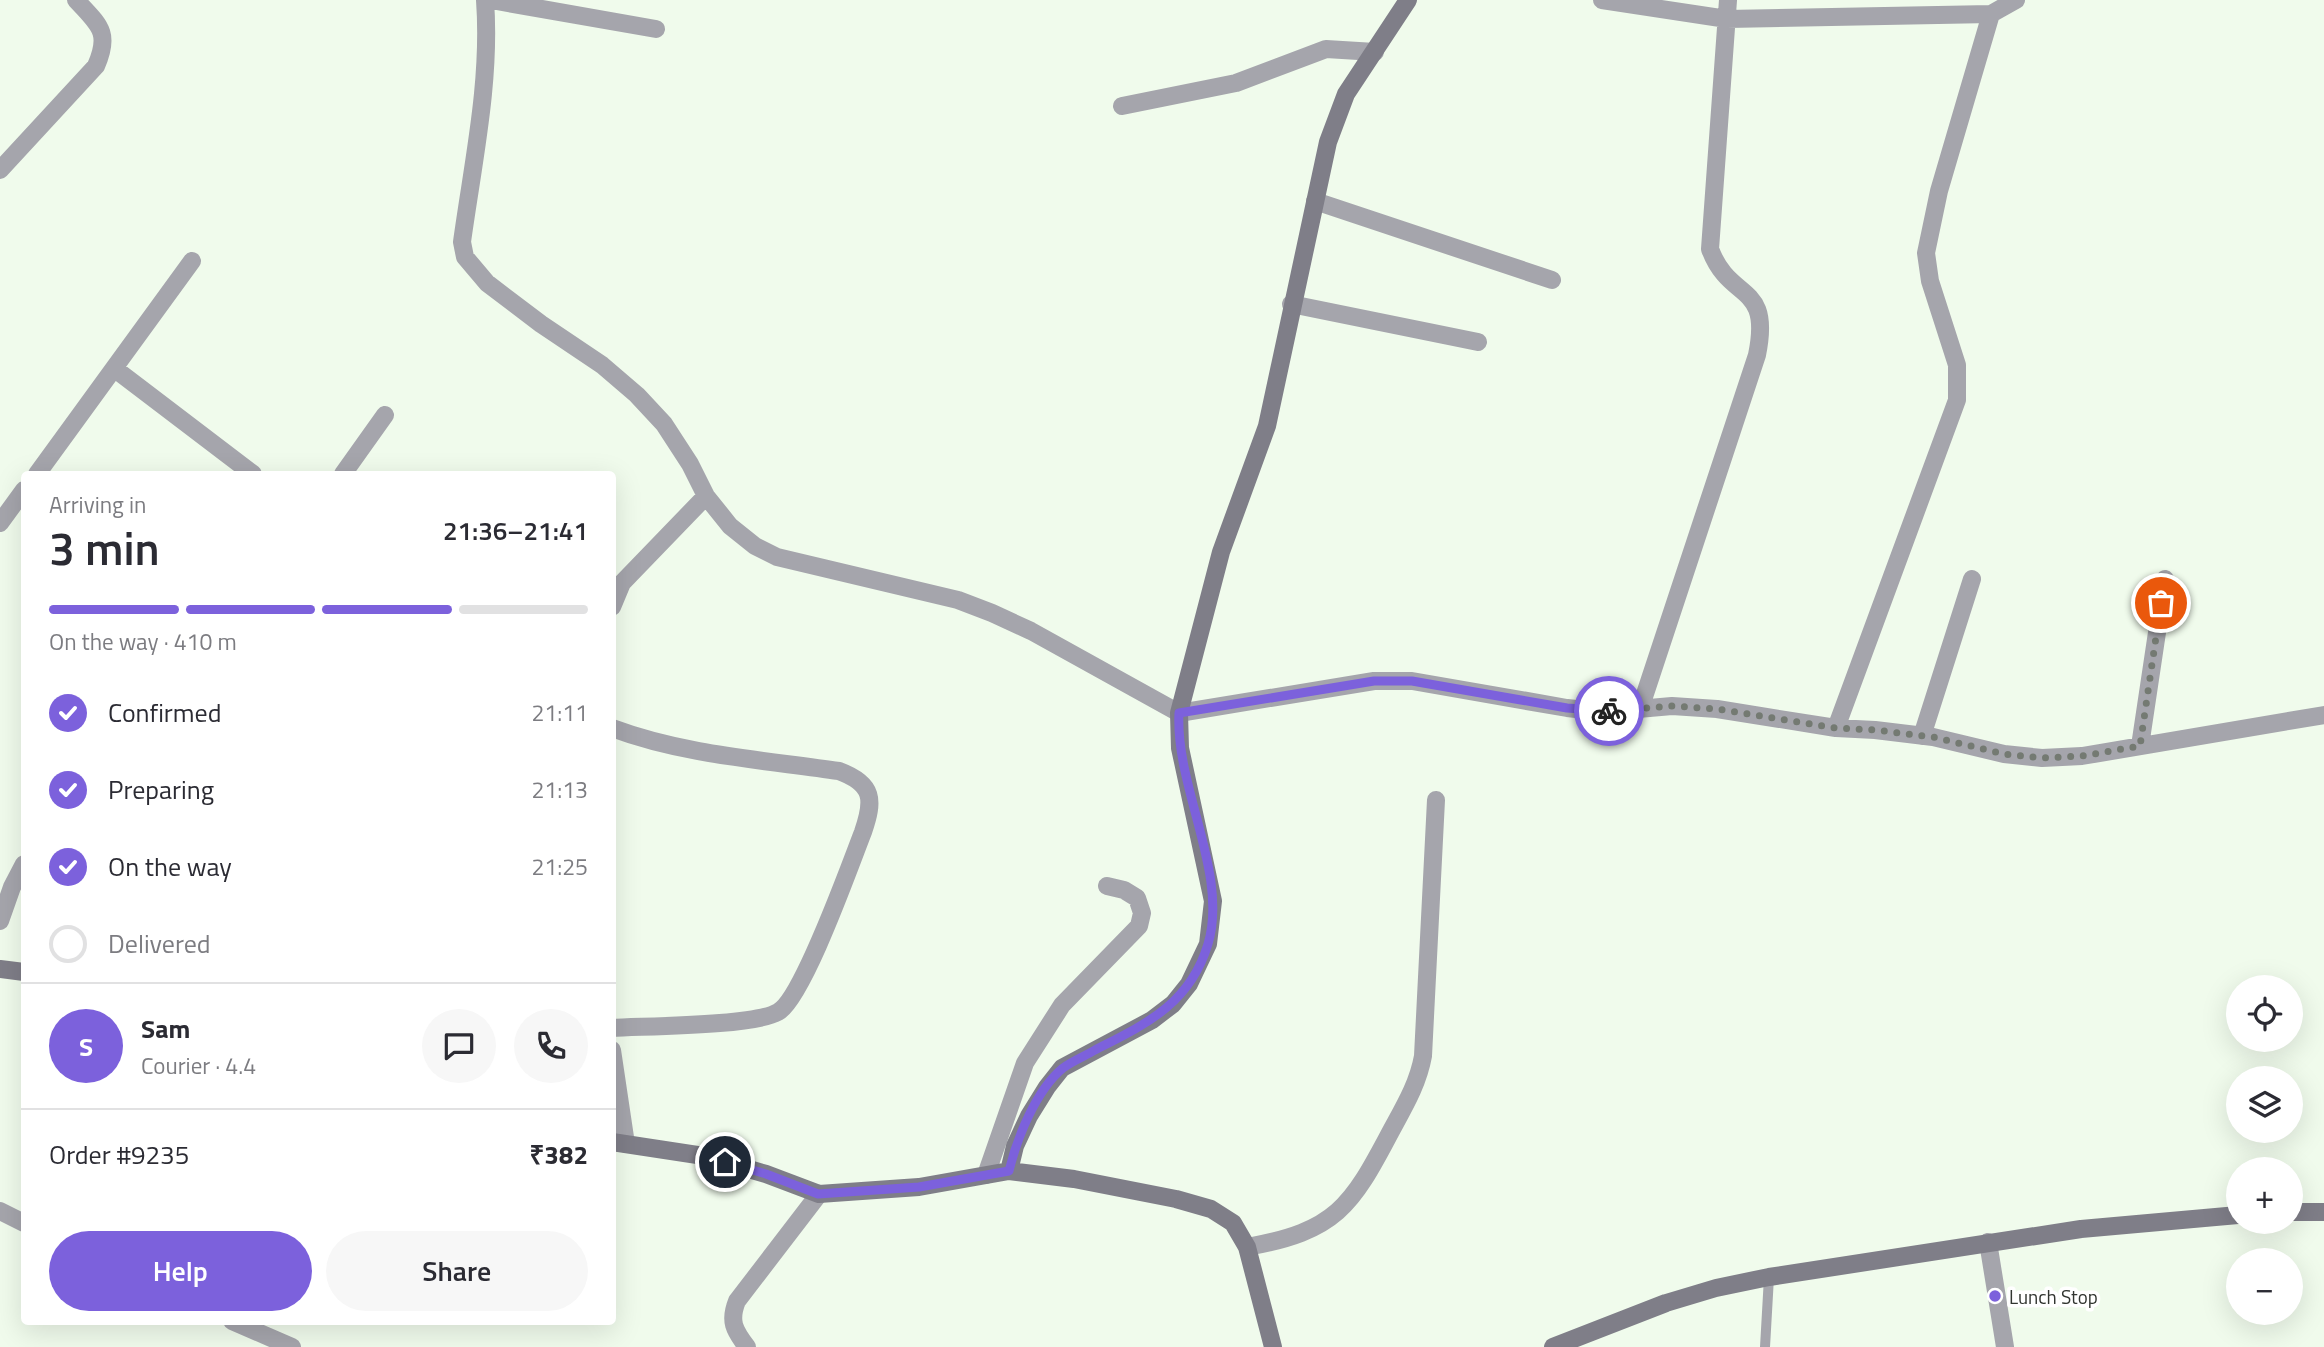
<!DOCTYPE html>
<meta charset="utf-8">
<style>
:root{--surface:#fff;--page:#f7f7f7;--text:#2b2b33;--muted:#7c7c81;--line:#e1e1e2;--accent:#7c61dc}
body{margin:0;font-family:"Titillium Web",sans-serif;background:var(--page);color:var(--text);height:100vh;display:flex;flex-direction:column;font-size:26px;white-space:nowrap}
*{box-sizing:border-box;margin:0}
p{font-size:23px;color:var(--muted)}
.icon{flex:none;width:38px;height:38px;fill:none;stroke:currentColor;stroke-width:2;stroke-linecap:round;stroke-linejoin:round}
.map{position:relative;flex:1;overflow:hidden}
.sheet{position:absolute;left:21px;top:471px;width:595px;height:854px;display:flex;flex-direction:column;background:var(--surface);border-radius:7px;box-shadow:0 7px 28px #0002}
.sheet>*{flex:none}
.controls{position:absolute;left:2226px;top:975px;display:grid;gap:14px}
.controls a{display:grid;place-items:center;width:77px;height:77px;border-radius:50%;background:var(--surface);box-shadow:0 7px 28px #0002;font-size:35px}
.pin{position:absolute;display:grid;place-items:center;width:60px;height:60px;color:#fff;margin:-30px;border:4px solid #fff;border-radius:50%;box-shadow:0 2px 7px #0007}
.courier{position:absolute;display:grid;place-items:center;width:70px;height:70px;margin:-35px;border:5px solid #7c61dc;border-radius:50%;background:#fff;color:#222;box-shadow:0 2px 9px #0007}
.summary em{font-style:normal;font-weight:600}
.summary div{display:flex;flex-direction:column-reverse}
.summary{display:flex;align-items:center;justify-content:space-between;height:119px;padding:0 28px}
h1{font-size:46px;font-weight:600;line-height:52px}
.bar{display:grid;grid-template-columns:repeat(4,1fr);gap:10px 7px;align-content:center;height:84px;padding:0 28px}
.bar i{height:9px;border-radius:5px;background:var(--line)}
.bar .selected{background:var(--accent)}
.bar p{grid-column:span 4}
.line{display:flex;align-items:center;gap:18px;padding:0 28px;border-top:2px solid var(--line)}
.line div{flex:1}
.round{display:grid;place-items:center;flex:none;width:74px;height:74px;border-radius:37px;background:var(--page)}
ol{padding:0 28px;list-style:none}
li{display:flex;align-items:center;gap:21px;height:77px}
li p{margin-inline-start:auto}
li .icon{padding:7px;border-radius:50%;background:var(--accent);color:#fff;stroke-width:4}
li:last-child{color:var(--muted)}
li i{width:38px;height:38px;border:4px solid var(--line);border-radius:50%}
.button{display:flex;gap:14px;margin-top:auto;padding:14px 28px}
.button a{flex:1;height:80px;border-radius:42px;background:var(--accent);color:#fff;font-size:28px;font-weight:600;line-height:80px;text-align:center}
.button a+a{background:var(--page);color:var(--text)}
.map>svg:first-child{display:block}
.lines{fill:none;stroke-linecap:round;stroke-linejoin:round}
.lane{stroke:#a5a5ac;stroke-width:10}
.street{stroke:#a5a5ac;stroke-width:18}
.secondary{stroke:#7f7e88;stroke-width:18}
.done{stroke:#747a72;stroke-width:7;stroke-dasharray:0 12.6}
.route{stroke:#7c61dc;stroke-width:9}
.poi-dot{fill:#7c61dc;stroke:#fff;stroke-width:2.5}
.labels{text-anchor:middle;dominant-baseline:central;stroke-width:7;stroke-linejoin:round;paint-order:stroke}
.poi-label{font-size:19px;fill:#313530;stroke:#fff;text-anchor:start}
</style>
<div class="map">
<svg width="2324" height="1347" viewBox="0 0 2324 1347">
<rect width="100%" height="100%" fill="#f0fbec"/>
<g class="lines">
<path class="lane" d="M1765,1347L1769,1277"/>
<path class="street" d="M485,0C491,81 473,162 462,242L465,257L487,283L541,324L602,365L637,395L664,424L690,464L706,496L730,526L755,546L777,557L958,600L992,613L1031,631L1179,713L1374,681H1412L1567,708L1604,712L1672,706L1717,709L1836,728L1875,730L1933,737L2004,754L2042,758L2082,756L2324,715
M491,0L656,29
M1602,0L1727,19L1991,14L2016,0
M1122,106L1236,83L1326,49L1375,52
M0,170L96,66C111,32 99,25 76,0
M1315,201L1552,280
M1291,304L1478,342
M115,369L253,474
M37,474L192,261
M343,474L385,415
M0,523L24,490
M612,607L622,583L706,496
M1640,709L1757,355C1772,281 1730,303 1710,249L1728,0
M612,728C684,755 764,760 839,771C874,784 874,800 863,832C850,865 803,998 778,1012C754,1026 646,1026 612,1028
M1836,728L1957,400V365L1930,281L1926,253L1939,191L1991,14
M1922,736L1972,579
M2140,746L2165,579
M0,921L12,887L24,864
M612,1050L626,1144
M986,1175L1025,1063L1062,1005L1139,926L1142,913L1137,898L1124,890L1107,886
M0,1211L24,1223
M1988,1242L2005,1347
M1247,1247C1336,1231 1351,1207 1391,1131C1404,1107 1418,1084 1423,1056L1436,800
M232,1321L292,1347
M747,1347C734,1330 729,1321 737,1301L819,1194"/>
<path class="secondary" d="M0,969L24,972
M612,1142L704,1156L766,1174L819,1194L919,1187L1009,1171L1074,1179L1176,1199L1211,1209L1233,1223L1247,1247L1273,1347
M1009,1171L1015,1146L1029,1116L1047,1087L1062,1068L1152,1020L1173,1004L1189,984L1208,944L1213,901L1180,748L1179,713L1221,552L1267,426L1328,142L1346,94L1408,0
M2291,1212H2324
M1553,1347L1666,1303L1716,1288L1769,1277L2081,1229L2238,1215"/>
</g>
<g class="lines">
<path class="done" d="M1609,711L1672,706L1717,709L1836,728L1875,730L1933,737L2004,754L2042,758L2082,756L2140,746L2161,603"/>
<path class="route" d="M725,1162L766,1174L818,1194L919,1187L1009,1171C1017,1138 1036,1090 1063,1068C1072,1061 1085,1056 1095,1050C1146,1024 1190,1004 1208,944C1229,874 1175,787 1179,713L1374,681H1412L1567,708L1609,711"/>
</g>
<circle class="poi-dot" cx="1995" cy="1296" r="7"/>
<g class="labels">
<g class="poi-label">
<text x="2009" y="1296">Lunch Stop</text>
</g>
</g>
</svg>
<div class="controls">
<a><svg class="icon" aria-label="locate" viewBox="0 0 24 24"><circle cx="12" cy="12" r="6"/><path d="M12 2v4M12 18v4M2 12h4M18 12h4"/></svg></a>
<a><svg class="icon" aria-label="layers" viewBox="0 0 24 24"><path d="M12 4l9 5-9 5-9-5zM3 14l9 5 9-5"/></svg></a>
<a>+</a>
<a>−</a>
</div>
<div class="pin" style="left:2161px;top:603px;background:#ea580c"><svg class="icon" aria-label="bag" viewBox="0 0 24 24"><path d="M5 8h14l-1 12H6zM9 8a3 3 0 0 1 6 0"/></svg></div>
<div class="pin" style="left:725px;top:1162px;background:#1f2937"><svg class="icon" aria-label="home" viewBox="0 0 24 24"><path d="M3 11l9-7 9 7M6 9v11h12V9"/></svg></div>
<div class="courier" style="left:1609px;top:711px"><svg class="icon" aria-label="bike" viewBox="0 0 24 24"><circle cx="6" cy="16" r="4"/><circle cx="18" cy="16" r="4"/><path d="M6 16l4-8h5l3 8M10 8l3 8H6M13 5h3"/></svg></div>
<section class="sheet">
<div class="summary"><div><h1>3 min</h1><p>Arriving in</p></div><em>21:36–21:41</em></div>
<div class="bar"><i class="selected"></i><i class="selected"></i><i class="selected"></i><i></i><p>On the way · 410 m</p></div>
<ol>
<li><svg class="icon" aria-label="check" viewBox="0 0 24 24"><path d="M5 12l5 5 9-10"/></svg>Confirmed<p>21:11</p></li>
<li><svg class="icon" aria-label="check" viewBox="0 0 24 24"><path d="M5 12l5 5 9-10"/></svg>Preparing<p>21:13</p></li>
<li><svg class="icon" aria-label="check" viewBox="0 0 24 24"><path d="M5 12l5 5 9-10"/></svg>On the way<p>21:25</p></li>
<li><i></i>Delivered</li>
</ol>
<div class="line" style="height:126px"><b class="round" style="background:var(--accent);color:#fff">S</b><div><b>Sam</b><p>Courier · 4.4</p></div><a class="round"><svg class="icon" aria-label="chat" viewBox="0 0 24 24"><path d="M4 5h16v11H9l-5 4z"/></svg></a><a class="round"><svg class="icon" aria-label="phone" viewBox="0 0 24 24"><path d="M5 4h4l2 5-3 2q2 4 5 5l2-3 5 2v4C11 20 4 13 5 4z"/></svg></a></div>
<div class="line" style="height:91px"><div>Order #9235</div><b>₹382</b></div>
<div class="button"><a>Help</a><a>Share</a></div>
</section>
</div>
